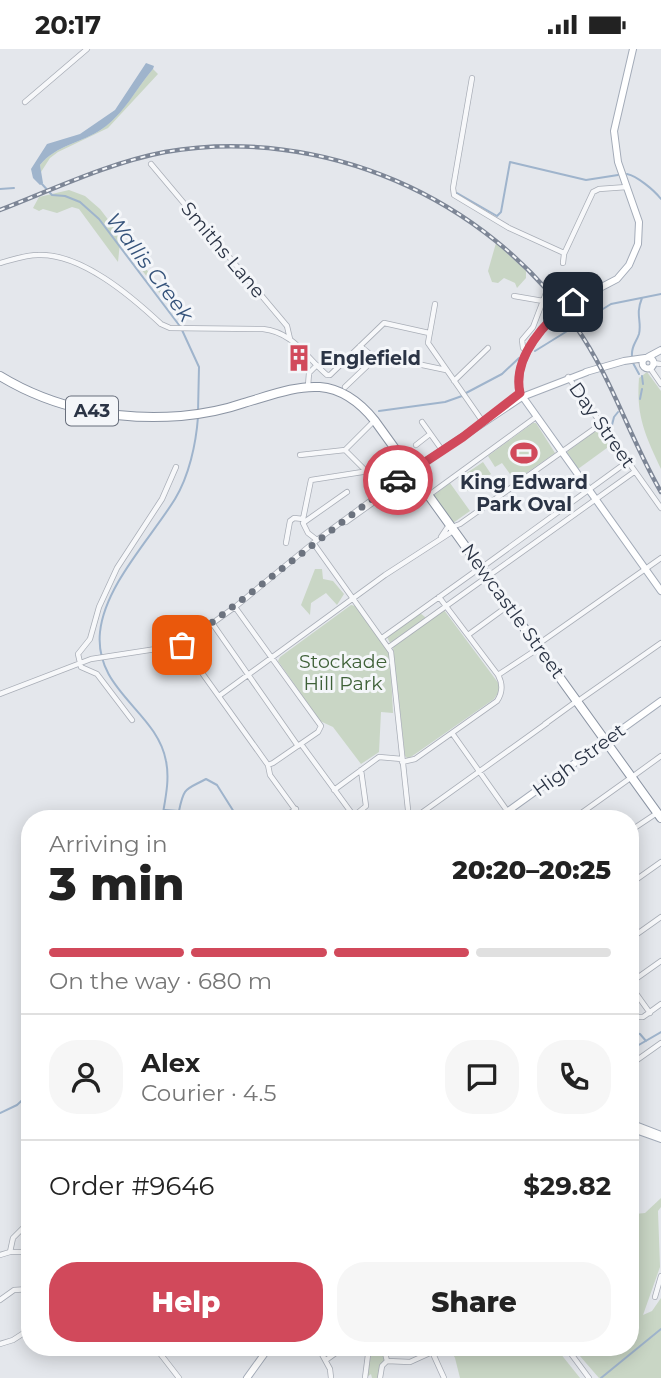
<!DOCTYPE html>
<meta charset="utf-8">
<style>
:root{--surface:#fff;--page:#f6f6f6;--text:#222;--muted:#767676;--line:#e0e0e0;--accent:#d1495b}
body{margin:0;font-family:Montserrat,sans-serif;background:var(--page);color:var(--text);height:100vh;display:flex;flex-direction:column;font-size:26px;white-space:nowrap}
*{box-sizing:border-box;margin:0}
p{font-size:23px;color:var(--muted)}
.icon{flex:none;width:38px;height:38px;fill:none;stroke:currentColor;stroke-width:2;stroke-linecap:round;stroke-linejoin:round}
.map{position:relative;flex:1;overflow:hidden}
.panel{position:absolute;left:21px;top:761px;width:618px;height:546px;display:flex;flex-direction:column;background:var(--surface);border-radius:28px;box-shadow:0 4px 18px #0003}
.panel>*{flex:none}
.pin{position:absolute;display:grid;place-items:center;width:60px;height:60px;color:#fff;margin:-30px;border-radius:14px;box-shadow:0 4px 10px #0006}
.courier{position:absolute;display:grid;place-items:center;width:70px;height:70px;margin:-35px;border:5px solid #d1495b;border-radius:50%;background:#fff;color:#222;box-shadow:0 2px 9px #0007}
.headline em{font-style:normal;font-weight:800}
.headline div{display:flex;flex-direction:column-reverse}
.headline{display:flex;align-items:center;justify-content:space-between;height:119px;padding:0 28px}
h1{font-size:46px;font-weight:800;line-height:52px}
.bar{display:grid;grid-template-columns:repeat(4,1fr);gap:10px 7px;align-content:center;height:84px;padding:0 28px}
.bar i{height:9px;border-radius:5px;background:var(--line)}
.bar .active{background:var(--accent)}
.bar p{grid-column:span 4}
.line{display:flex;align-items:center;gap:18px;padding:0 28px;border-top:2px solid var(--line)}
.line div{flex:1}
.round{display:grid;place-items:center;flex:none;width:74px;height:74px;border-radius:28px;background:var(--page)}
.primary-button{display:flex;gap:14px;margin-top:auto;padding:14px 28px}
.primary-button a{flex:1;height:80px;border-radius:28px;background:var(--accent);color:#fff;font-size:28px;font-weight:800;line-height:80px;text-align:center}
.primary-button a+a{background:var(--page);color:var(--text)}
.status{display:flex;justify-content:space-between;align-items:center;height:49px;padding:0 35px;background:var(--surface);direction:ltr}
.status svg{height:19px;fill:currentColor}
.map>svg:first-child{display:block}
.green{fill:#c9d6c5}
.water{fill:#9fb4cc}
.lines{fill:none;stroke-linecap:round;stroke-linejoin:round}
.stream{stroke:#9fb4cc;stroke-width:2}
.minor-casing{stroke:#a9aeb7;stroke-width:6}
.major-casing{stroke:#a3abb8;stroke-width:8}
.highway-casing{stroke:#8b94a3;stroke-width:10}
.minor{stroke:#f7f8fa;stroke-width:4.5}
.major{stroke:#fff;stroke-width:6}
.highway{stroke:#fff;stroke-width:8}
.rail-casing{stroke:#7d8696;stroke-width:4.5}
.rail{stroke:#f4f6f9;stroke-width:2;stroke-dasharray:5;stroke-linecap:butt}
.major-bridge-casing{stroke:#a3abb8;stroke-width:8;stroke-linecap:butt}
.major-bridge{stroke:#fff;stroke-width:6}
.done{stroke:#6c737f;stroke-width:7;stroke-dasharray:0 12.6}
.route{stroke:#d1495b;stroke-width:9}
.labels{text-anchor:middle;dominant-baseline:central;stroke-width:6;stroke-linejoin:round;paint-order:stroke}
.shield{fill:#f4f6f9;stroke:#676e7b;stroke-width:2}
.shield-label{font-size:18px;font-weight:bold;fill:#2b3445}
.street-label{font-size:19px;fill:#2b3445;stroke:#f4f6f9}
.poi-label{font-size:19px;font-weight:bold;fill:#2b3445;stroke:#f4f6f9;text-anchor:start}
.park-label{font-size:19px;fill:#3f6138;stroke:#f4f6f9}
.water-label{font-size:21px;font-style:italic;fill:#34527a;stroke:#f4f6f9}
</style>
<div class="status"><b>20:17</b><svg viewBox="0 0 49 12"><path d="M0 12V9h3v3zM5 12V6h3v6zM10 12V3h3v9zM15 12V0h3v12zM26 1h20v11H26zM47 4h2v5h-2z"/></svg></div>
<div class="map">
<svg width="661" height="1329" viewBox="0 0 661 1329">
<rect width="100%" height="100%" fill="#e4e7ec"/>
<path class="green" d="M153,20L158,25L108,79L58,103L50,109L41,123L40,116C56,96 82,94 102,80C126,62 134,42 153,20Z
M69,141L85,147L100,160L180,264L176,265L120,193L118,213L79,160L72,158L57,164L43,160L39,162L33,159L39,148Z
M496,194L526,222V229L517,239L515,234L504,229L498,234L492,233L488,222Z
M647,323L661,342V420C645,386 636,367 639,329Z
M533,374H536L555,404L515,432L502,414L495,418L488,407Z
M598,380L611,396L578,420L567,403Z
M483,413L491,425L467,442L458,430Z
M450,434L470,462L453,474L433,447Z
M315,520H322L323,530L333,532L344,545L337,556L326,544L311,554L310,566L301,556Z
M351,556L356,557L390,605L393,664L381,663L379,703L361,715L333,678L320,672L278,612L280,608Z
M444,561L499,635L500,641L494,650L408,710L405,707L393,600L394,596Z
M420,564L425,568V570L390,594L387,588Z
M661,1149V1158L658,1162L660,1218L643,1266L652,1262L661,1249V1329H599L573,1299L630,1298V1171L635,1165L645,1164Z
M373,1299H385V1310L379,1329H372L371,1325L366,1329Z
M450,1299H556L580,1329H460L455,1309Z"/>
<path class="water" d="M146,14L154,17L153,20C135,41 125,64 102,80C82,94 56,96 40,116L43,134L40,136L33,129L31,120L47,95L80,85L115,61Z"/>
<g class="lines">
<path class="stream" d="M627,125C637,127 654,141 661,150
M41,134L52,146L65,147L80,153L99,170L179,276
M0,140L14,139
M457,144L497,167L501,163L510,113L586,131L618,126
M182,281L199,318L198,363
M535,302L611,255L661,245
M632,307C631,297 636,294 639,285C642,272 635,266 642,249
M633,314L639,325
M642,327L643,335
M466,344L502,325L519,309
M640,350L642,340
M379,362L445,353L462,347
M611,380L614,368L618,363
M165,761L179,762C184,737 186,741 206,730L217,736L234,763L242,764
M162,770C165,751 170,731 166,712C157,662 94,642 100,583C105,536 151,489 175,450C189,427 196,395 198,368
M630,983L640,985L646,992
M630,1001L661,983
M0,1064L17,1056L30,1044
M601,1329L661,1280"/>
<defs>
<path id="minor" d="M472,29L453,139L454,146L509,179L564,204
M25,53L87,0
M151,115L287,277L290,290
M0,214C12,211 25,206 38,206C81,204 131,247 161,275L170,279L263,280C293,283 306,308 327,326H330L384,274L429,284
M563,214L564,205L593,143L599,140L627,138
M514,247L543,252
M435,255L428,294L483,373
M360,297L370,305L446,321
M528,303L523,299L522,291L533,278L546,244
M653,314L661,315
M650,319L661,335
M568,328L661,459
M454,332L488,299
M308,337L309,324L317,316
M345,338L367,317L370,305
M422,373L442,401
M416,396L430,385
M345,401L364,420V423
M300,406L345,401L371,375
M429,446L536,368
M346,473L409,428
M303,474L347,443
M303,474L308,484L317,491
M452,478L460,475L601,375
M441,488L447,479
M286,494L290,472L294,469L303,470L311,431L388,419L397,413
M314,495L391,603L409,770
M481,519L627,413
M487,528L634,423
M235,558L321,677L318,683L273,714L268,716
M212,574L298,697
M468,586L505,559
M382,589L477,521
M182,596L268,716L270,726L302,770
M537,596L661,509
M389,598L484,530
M498,626L536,601
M0,645L91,610L182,596L235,558L317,491L407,425
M219,647L385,526L450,484
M578,652L661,594
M132,671L97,625L81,618L78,605L90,590L99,558L117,519L162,450L176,418
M545,675L574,654
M452,684L513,770
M301,695L356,770
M402,713L415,710L497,652C503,643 503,635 498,626L439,548
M632,728L661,707
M334,741L379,708L402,710
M354,767L366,757L361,721
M281,770L296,760
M413,770L547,674
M573,770L629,730
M630,782L654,766
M630,835L661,813
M630,890L661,868
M630,934L661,912
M630,936L650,964
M630,968H643L661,955
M630,1016L661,994
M10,1203L13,1189L30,1172
M0,1206L10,1203H30
M655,1248L661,1227
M0,1251L14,1241L30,1240
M0,1295L13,1291L30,1280
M155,1298L179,1329
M318,1298L330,1320L331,1329
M387,1298L385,1304L387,1312
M430,1298L444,1329
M566,1298L589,1329
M326,1311L344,1298
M365,1329L369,1298
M380,1329L382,1317L387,1312L410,1313L432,1303"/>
<path id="major" d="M573,253L617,230L629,216L638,195L639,173L618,113L614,82L633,0
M557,264C537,284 513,314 520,344L661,542
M648,308L661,301
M642.5 314a5.5 5.5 0 1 1 11 0a5.5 5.5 0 1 1-11 0Z
M586,323L624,312L645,309
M407,425L522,348L587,323
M497,770L661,652
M630,1074L661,1086
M630,1079L661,1090
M247,1329L265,1304L273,1298"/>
<path id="highway" d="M0,327C54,360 118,372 181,367C202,365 224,361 244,354C298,338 334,321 375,372L661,769"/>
</defs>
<use href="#minor" class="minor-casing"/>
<use href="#major" class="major-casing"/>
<use href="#highway" class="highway-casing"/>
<use href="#minor" class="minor"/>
<use href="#major" class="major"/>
<use href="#highway" class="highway"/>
<defs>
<path id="rail" d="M0,161C54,140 108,114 165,103C322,76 486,148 576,278C612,329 630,390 661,443"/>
</defs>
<use href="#rail" class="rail-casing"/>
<use href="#rail" class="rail"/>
<defs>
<path id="major-bridge" d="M557,264L573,253"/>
</defs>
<use href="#major-bridge" class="major-bridge-casing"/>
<use href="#major-bridge" class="major-bridge"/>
</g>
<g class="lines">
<path class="done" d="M182,596C255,542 325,485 398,431"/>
<path class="route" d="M398,431L463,388L520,344C512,308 546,271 573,253"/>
</g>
<defs>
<symbol id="building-bare" viewBox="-9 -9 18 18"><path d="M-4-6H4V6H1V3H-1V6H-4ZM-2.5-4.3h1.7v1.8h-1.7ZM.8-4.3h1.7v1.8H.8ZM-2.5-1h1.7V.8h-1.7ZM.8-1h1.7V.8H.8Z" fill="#d1495b" stroke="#f4f6f9" stroke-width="2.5" paint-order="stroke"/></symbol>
<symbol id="stadium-bare" viewBox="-9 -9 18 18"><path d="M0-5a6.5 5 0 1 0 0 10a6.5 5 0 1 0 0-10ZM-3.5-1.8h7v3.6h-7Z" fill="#d1495b" stroke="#f4f6f9" stroke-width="2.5" paint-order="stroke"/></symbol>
</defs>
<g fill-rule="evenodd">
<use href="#building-bare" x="280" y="290" width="38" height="38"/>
<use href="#stadium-bare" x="505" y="385" width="38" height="38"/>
</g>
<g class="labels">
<rect class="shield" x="66" y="347.5" width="52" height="29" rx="5"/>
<g class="shield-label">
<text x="92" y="362">A43</text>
</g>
<g class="street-label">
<text transform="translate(223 201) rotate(50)">Smiths Lane</text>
<text transform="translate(602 376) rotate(55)">Day Street</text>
<text transform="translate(513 562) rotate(54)">Newcastle Street</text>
<text transform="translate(579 711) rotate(-36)">High Street</text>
</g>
<g class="poi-label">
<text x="320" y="309">Englefield</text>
<text x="524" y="433" text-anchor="middle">King Edward<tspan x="524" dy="22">Park Oval</tspan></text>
</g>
<g class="park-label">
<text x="343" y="612">Stockade<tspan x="343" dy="22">Hill Park</tspan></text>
</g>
<g class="water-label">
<text transform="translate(150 218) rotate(53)">Wallis Creek</text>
</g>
</g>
</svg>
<div class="pin" style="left:182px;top:596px;background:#ea580c"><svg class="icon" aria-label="bag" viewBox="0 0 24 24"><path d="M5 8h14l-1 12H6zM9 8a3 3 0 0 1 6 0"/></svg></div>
<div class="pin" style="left:573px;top:253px;background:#1f2937"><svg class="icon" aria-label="home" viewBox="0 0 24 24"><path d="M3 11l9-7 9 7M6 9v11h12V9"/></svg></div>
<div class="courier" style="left:398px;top:431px"><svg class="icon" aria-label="car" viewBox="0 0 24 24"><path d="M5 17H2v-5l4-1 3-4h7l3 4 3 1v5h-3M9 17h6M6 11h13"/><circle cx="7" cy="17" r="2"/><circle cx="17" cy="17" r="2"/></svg></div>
<section class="panel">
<div class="headline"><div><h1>3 min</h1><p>Arriving in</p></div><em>20:20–20:25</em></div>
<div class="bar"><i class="active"></i><i class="active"></i><i class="active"></i><i></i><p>On the way · 680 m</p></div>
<div class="line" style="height:126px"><a class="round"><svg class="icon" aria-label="person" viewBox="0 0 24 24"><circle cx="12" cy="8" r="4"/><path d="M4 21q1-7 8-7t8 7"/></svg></a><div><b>Alex</b><p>Courier · 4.5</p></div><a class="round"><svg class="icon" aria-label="chat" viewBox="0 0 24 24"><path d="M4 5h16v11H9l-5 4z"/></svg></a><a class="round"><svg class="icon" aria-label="phone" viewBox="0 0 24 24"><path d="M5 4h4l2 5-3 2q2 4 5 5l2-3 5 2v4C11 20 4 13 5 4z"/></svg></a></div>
<div class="line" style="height:91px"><div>Order #9646</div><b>$29.82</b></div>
<div class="primary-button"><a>Help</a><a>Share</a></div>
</section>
</div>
